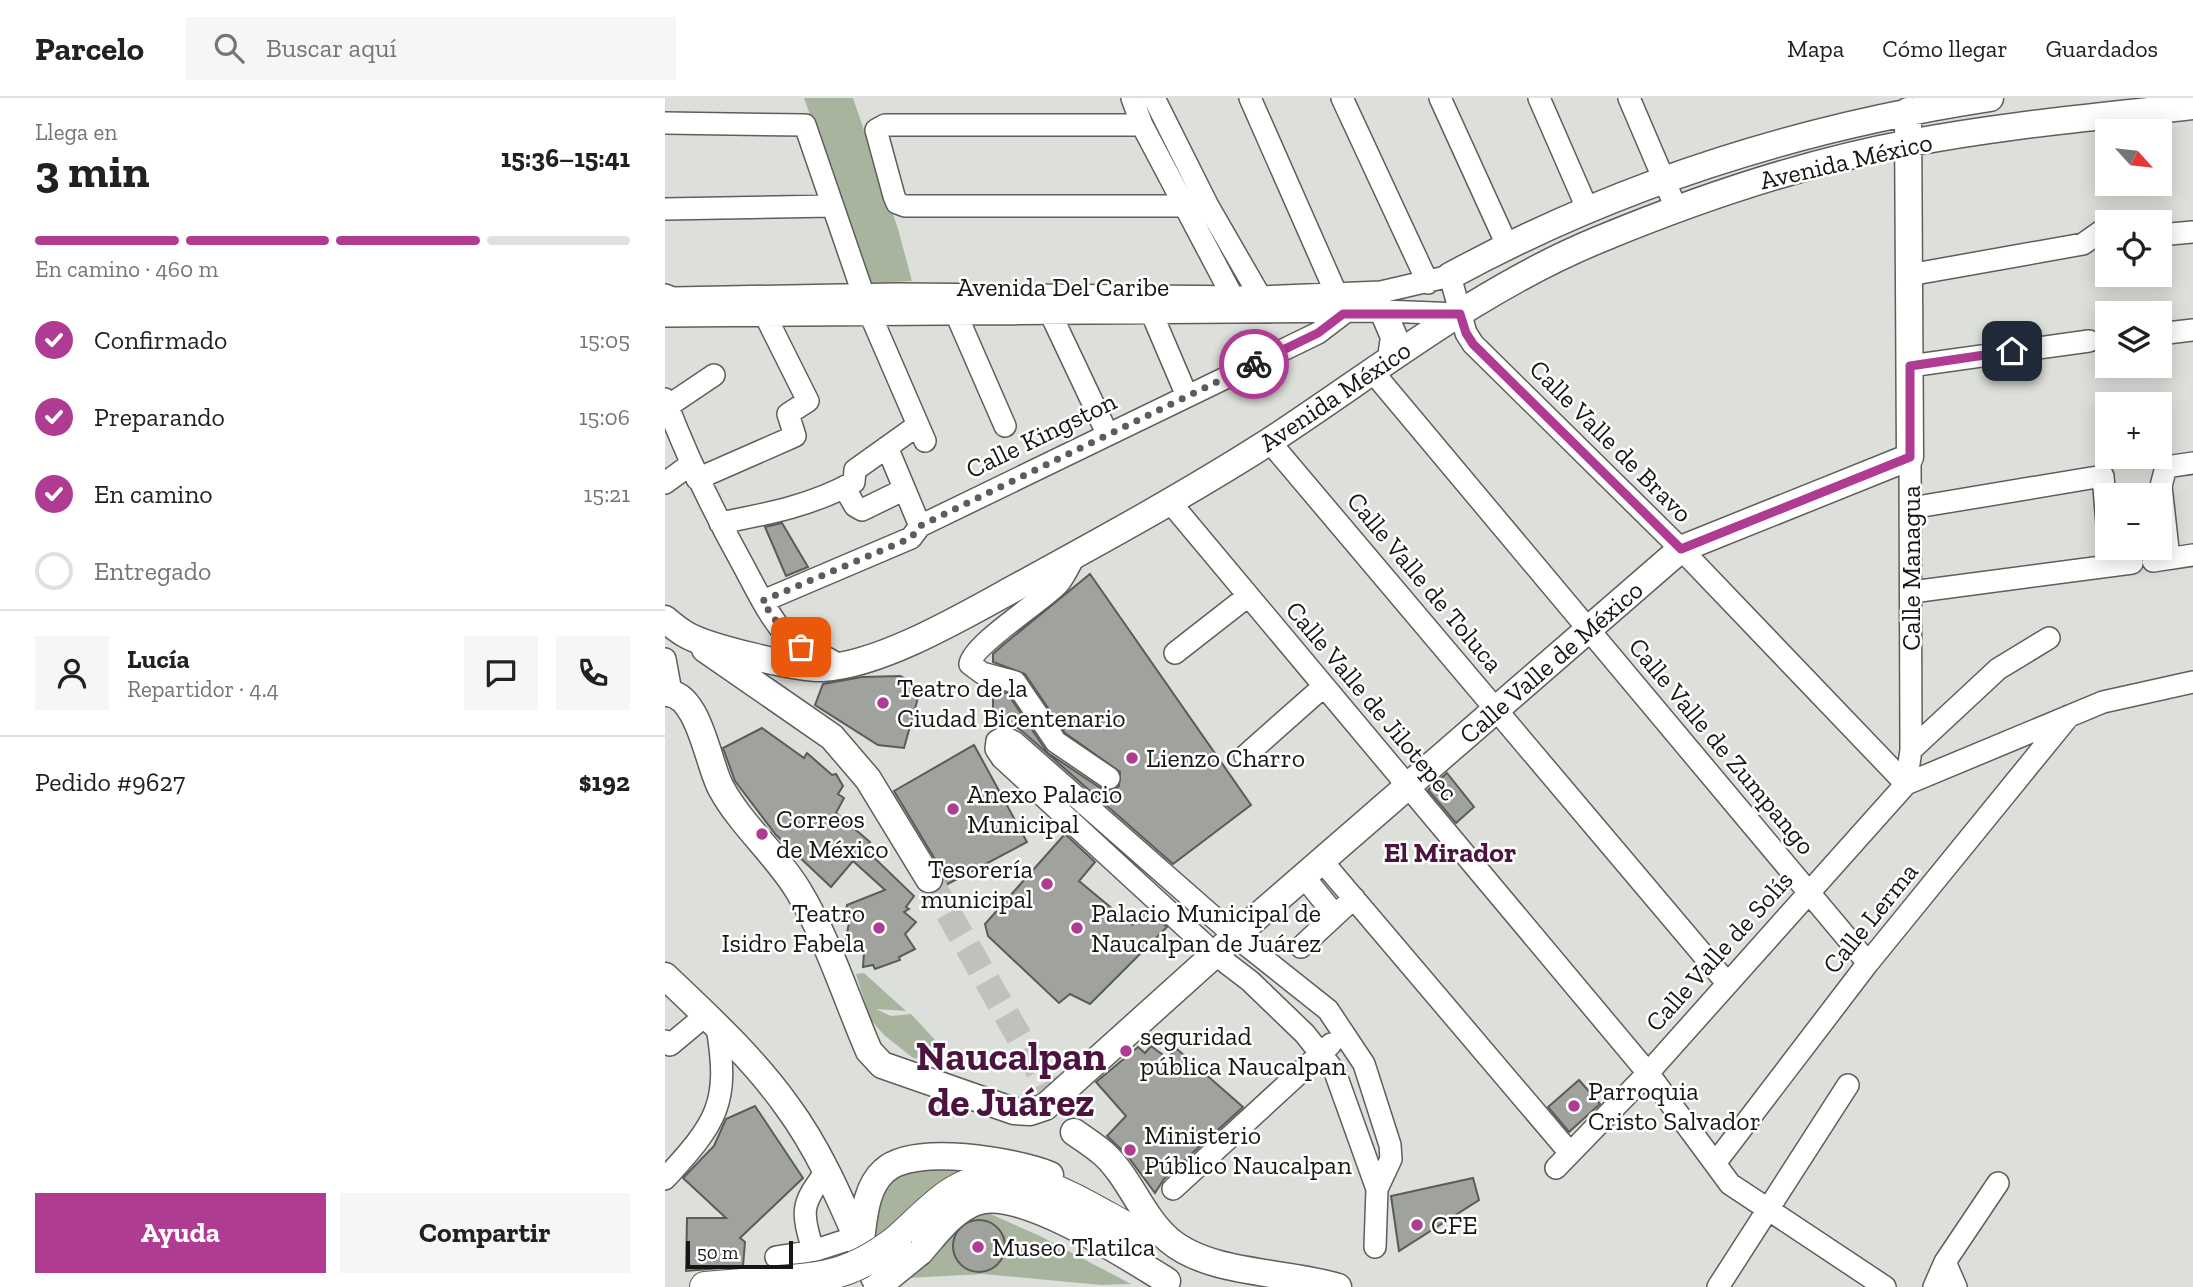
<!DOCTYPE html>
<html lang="es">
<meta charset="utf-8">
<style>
:root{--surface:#fff;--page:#f6f6f6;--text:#202124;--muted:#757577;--line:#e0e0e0;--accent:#b03b93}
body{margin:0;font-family:"Zilla Slab",serif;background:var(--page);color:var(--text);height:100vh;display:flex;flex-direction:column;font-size:26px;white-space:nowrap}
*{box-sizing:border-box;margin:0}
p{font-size:23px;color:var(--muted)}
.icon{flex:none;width:38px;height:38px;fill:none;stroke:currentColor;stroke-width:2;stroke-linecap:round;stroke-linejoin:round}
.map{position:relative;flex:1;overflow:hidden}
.sheet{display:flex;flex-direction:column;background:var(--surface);width:665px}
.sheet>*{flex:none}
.needle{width:46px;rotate:117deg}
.fabs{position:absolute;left:1430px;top:21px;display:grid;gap:14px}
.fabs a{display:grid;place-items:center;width:77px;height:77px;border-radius:0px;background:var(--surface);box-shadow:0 4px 18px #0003;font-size:35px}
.scale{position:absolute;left:21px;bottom:18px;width:107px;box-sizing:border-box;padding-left:7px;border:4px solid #161715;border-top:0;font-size:19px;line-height:24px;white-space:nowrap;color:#161715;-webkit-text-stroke:5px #fff;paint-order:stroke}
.pin{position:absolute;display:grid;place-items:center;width:60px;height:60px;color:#fff;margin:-30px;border-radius:14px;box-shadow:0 4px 10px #0006}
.courier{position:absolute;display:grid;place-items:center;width:70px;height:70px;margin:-35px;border:5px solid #b03b93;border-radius:50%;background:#fff;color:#222;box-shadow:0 2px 9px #0007}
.summary em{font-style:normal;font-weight:700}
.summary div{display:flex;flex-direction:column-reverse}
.summary{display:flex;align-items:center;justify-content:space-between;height:119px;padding:0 35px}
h1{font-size:46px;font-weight:700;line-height:52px}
.bar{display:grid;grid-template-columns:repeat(4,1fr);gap:10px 7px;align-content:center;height:84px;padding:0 35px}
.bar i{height:9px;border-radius:5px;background:var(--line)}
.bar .selected{background:var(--accent)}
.bar p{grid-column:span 4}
.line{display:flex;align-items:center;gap:18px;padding:0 35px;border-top:2px solid var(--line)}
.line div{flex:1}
.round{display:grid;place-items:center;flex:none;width:74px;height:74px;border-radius:0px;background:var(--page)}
ol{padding:0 35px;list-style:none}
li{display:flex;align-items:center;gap:21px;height:77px}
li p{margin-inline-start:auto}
li .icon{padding:7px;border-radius:50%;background:var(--accent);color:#fff;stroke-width:4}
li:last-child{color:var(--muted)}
li i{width:38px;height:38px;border:4px solid var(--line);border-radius:50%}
.cta{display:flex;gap:14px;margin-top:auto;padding:14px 35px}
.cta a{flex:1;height:80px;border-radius:0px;background:var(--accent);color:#fff;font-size:28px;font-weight:700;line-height:80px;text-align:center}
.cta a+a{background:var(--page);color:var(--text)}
header{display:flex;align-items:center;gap:42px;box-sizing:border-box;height:98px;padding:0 35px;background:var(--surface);border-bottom:2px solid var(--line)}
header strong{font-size:33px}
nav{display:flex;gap:38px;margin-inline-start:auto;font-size:24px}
.search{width:490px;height:63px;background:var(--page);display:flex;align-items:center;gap:18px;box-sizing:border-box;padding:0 24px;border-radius:0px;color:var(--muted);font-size:26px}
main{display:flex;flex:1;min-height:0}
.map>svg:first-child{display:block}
.green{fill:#a9b49f}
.building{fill:#9fa29d;stroke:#595c57;stroke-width:2}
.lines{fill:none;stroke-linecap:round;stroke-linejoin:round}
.major-tunnel{stroke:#bfc2bc;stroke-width:26;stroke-dasharray:26 13;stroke-linecap:butt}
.minor-casing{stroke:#5c5f5a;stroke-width:24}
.major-casing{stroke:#5c5f5a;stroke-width:29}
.highway-casing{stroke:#5c5f5a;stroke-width:32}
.minor{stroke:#fff;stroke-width:21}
.major{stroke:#fff;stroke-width:26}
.highway{stroke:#fff;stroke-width:30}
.major-bridge-casing{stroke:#5c5f5a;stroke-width:29;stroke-linecap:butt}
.highway-bridge-casing{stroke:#5c5f5a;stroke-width:32;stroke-linecap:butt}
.major-bridge{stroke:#fff;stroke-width:26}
.highway-bridge{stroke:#fff;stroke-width:30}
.done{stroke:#5c5d5a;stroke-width:7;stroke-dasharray:0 12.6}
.route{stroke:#b03b93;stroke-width:9}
.poi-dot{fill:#b03b93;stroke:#fff;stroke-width:2.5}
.labels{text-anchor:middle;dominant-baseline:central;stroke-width:5;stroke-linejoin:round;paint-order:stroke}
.street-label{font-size:26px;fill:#161715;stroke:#fff}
.poi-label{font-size:26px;fill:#161715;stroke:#fff;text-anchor:start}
.neighbourhood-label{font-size:28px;font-weight:bold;fill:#4b133d;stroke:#fff}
.town-label{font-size:40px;font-weight:bold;fill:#4b133d;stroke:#fff}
</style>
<header>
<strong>Parcelo</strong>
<div class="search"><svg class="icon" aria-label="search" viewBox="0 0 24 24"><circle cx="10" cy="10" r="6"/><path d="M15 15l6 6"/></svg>Buscar aquí</div>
<nav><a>Mapa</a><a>Cómo llegar</a><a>Guardados</a></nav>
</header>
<main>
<section class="sheet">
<div class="summary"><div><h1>3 min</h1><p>Llega en</p></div><em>15:36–15:41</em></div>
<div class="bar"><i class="selected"></i><i class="selected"></i><i class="selected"></i><i></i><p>En camino · 460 m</p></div>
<ol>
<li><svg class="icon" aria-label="check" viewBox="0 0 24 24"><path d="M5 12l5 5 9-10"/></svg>Confirmado<p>15:05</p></li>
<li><svg class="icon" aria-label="check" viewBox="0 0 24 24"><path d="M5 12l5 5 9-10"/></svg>Preparando<p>15:06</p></li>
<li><svg class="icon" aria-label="check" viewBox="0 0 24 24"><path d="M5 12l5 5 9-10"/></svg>En camino<p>15:21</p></li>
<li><i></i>Entregado</li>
</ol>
<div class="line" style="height:126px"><a class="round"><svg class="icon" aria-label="person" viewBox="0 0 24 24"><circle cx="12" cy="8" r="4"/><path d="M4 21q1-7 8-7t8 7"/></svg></a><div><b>Lucía</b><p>Repartidor · 4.4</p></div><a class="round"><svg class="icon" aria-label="chat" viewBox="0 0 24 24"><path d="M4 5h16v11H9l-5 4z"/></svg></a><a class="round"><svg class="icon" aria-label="phone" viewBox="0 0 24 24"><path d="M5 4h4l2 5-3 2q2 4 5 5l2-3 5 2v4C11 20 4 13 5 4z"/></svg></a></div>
<div class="line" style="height:91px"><div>Pedido #9627</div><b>$192</b></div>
<div class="cta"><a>Ayuda</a><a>Compartir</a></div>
</section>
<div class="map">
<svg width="1528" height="1189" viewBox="0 0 1528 1189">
<rect width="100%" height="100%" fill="#dde0da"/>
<path class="green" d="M139,0H188L233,131L247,183L205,185Z
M199,875L241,913L211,911L226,918L246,916L271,943L276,953L270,963L248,960L219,937L205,921L191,876Z
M239,1067L307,1070L222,1145L204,1143L208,1097Z
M323,1115L375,1138L466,1186L436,1187L318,1176L242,1180L297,1119Z"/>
<path class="building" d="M117,425L143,469L121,478L100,429Z
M425,476L586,707L508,766L358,634L328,612V592L342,595L383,655L437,691L449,692L454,688L455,674L400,635L360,576L328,564V556L338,547Z
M235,578L256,589L239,650L213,647L150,607L158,586L197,579Z
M97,630L139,660L142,655L167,677L171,676L178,688L173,696L179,700L171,715L205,744L199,750L249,798L241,809L244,811L239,814L251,824L240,836L250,851L234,859L235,862L210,871L208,867L198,869L199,854L179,850L185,820L180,821L182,807L220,792L188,763L166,789L111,737L70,683L58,650Z
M309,647L362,744L277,789V773L229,693Z
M782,675L809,709L791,725L763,692Z
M400,736L430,764L414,783L467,827L483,812L502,829L425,906L405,896L394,905L323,838L320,826Z
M486,948L502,960L512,951L578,1009L499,1081L490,1095L461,1056L442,1038L461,1018L431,984L473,949L480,955Z
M914,982L935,1006L904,1034L883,1009Z
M90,1008L138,1080L75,1140L80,1144L78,1168L21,1173L22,1120H61L18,1080L49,1048L61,1021Z
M808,1080L814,1102L734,1153L726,1098Z
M288 1148a26 26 0 1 1 52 0a26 26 0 1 1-52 0Z"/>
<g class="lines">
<path class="major-tunnel" d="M264,781L398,1016"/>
<defs>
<path id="minor" d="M467,0L477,27L572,207
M489,0L543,108L600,207
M585,0L671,195
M677,0L763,185
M775,0L842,147
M874,0L922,110
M964,0L1011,110
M0,25L140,27L205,216L260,343
M477,27H220L211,32L229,98L232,105L240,108H543
M0,111L166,108
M1494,137L1528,134
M1244,177L1418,146L1435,134L1442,132
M0,197L8,200L232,196L595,199L716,194L785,178L801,235L808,246L1016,451L1241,686
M381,206L442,335
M487,216L522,298
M0,218L718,213L795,216
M292,218L340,328
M1502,235L1528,232
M1245,268L1424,243
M707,273L1203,865
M0,301C22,359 48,413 78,467C91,491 104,519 123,540C136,555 159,554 174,568
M0,310L49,277
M604,343L1062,885
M222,349L255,428
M32,381L130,338L123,316L143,303L100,217
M0,385L26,366
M179,389L190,408L197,412L238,392
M505,404L983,975L1065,1086L1220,1189
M1246,410L1438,378L1442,426
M55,425C102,416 146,408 189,384L190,372L253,327
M410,457C405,466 400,478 393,486C377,503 307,547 305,566L317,575L350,584L391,644L444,680
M1504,460L1496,388L1501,369L1528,365
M1488,463L1528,457
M1247,494L1467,465
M98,503L246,440L255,428L653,235L678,216
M510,555L583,498
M0,561L6,594
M1246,652L1333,571L1384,540
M580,658L658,589
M1241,686L1246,652L1245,359
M657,763L905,1055
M639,779L670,817
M636,849L689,800
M0,943L5,947L41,917
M1051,1064L1203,865L1404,618
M891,1070L983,975L1241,686L1438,604L1528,584
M0,1081C52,1024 65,1006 52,929
M508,1091L666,946
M710,1149L712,1091L670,974L640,936L585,883L551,857L337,660L331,651L332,643L339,639L349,644L570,838L663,912L699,966L725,1047L726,1061L712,1091
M148,1153C137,1113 135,1108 160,1075
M111,1159L148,1153L191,1139
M1280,1164L1291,1189
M1053,1189L1183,987
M1269,1189L1280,1164L1333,1085"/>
<path id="major" d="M785,178C954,86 1136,29 1325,0
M718,213L729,239L726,260
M0,521C6,526 13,532 20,536C41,549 132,571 158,570C216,567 299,518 350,490C436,443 522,396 605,343C712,273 814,191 933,142C1034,100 1138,65 1245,45C1338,27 1434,19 1528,8
M40,551L167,639L203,681L264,781
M0,595C34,593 43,667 56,690C76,727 111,756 133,792C163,841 181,900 204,953L217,967L349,1013L365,1014L380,1009L570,838L1016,451L1245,359L1243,13
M0,878C42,918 88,960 122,1008C160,1059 184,1123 210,1181
M409,1034C419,1041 430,1048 439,1056C465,1080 477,1119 504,1142C545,1177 622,1173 673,1189
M195,1148C199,1124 199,1091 219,1073C248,1045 350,1063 385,1077
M255,1154C271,1136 288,1112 311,1104C355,1088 463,1159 502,1183"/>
<path id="highway" d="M231,1143C248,1128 265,1110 283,1097C348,1052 417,1107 476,1137
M40,1189L101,1184"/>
</defs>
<use href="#minor" class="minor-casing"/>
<use href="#major" class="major-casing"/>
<use href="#highway" class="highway-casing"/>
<use href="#minor" class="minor"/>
<use href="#major" class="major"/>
<use href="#highway" class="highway"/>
<defs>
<path id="major-bridge" d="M212,1189L255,1154"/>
<path id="highway-bridge" d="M101,1184C158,1179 184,1179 231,1143"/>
</defs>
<use href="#major-bridge" class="major-bridge-casing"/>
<use href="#highway-bridge" class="highway-bridge-casing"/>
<use href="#major-bridge" class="major-bridge"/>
<use href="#highway-bridge" class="highway-bridge"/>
</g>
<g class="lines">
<path class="done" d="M136,549L124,541L97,503L246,440L255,428L589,266"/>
<path class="route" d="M589,266L653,235L678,216H795L801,235L808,246L1016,451L1245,359V268L1347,253"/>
</g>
<g class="poi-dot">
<circle cx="218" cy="605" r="7"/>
<circle cx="467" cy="660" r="7"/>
<circle cx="288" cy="711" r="7"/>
<circle cx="97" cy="736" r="7"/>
<circle cx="382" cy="786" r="7"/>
<circle cx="214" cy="830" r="7"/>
<circle cx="412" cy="830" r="7"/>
<circle cx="461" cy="953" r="7"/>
<circle cx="909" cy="1008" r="7"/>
<circle cx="465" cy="1052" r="7"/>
<circle cx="752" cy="1127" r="7"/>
<circle cx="313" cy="1149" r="7"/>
</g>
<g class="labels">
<g class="street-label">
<text transform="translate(1181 63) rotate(-13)">Avenida México</text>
<text x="398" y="189">Avenida Del Caribe</text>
<text transform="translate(670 298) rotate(-34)">Avenida México</text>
<text transform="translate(376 337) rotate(-26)">Calle Kingston</text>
<text transform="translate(946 343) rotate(45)">Calle Valle de Bravo</text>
<text transform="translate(1246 470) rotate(-90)">Calle Managua</text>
<text transform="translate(760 484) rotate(50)">Calle Valle de Toluca</text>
<text transform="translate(886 564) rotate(-41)">Calle Valle de México</text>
<text transform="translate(707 603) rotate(50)">Calle Valle de Jilotepec</text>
<text transform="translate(1057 648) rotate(50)">Calle Valle de Zumpango</text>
<text transform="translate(1205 820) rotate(-51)">Calle Lerma</text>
<text transform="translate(1054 853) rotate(-48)">Calle Valle de Solís</text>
</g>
<g class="poi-label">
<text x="232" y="590">Teatro de la<tspan x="232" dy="30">Ciudad Bicentenario</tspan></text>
<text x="481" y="660">Lienzo Charro</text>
<text x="302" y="696">Anexo Palacio<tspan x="302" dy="30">Municipal</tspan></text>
<text x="111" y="721">Correos<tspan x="111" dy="30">de México</tspan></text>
<text x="368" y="771" text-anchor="end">Tesorería<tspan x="368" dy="30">municipal</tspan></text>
<text x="200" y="815" text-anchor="end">Teatro<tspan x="200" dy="30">Isidro Fabela</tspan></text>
<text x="426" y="815">Palacio Municipal de<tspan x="426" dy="30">Naucalpan de Juárez</tspan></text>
<text x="475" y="938">seguridad<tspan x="475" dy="30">pública Naucalpan</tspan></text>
<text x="923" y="993">Parroquia<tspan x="923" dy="30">Cristo Salvador</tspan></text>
<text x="479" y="1037">Ministerio<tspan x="479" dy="30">Público Naucalpan</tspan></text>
<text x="766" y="1127">CFE</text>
<text x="327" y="1149">Museo Tlatilca</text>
</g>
<g class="neighbourhood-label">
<text x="785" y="754">El Mirador</text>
</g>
<g class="town-label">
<text x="346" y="958">Naucalpan<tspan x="346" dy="46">de Juárez</tspan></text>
</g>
</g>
</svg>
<div class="fabs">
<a><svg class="needle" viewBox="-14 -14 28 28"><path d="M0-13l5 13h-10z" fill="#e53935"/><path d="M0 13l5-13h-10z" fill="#757577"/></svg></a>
<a><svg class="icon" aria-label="locate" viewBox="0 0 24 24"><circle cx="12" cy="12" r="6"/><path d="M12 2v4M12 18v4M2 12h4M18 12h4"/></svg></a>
<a><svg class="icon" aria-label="layers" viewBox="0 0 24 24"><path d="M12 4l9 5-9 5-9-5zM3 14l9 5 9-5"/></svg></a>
<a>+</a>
<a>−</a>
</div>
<div class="scale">50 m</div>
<div class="pin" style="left:136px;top:549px;background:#ea580c"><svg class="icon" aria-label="bag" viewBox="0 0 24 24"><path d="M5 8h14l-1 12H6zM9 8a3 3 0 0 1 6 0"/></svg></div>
<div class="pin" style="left:1347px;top:253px;background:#1f2937"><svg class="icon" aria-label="home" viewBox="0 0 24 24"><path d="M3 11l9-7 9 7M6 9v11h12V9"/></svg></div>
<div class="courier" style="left:589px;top:266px"><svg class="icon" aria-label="bike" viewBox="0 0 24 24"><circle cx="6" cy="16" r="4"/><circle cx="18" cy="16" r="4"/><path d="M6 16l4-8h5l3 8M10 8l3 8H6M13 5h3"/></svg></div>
</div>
</main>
